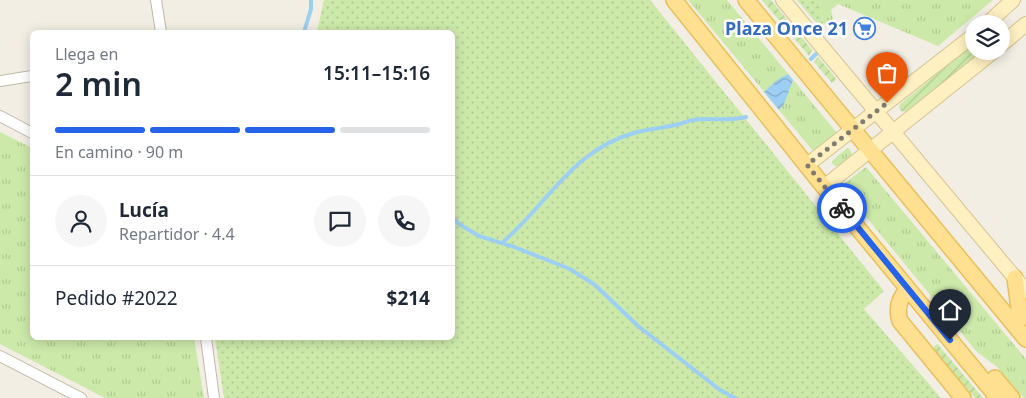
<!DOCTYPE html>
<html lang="es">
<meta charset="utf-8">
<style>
:root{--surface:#fff;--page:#f6f6f7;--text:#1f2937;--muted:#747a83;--line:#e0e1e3;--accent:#2563eb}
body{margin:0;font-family:"Noto Sans",sans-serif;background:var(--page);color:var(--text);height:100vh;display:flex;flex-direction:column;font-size:19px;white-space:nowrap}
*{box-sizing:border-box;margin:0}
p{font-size:16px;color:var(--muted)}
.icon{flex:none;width:28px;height:28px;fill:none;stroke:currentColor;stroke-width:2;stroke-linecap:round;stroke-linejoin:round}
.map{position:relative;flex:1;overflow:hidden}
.sheet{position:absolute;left:30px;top:30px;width:425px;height:310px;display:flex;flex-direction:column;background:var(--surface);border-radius:8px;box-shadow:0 2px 12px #0003}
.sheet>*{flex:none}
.buttons{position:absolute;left:965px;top:15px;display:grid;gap:10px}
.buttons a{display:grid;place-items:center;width:45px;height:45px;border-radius:50%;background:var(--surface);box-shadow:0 2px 12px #0003;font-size:25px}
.pin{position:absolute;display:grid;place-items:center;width:42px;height:42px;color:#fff;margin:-51px -21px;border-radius:50% 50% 50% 0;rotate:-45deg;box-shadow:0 0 5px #0007}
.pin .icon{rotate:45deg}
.courier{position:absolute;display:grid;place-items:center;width:50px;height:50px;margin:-25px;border:4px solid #2563eb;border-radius:50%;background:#fff;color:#222;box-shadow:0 1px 6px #0007}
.summary em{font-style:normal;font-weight:600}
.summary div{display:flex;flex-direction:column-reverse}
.summary{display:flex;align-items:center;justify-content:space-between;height:85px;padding:0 25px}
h1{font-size:32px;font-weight:600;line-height:38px}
.bar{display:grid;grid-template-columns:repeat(4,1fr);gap:8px 5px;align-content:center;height:60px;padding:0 25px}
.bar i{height:6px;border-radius:4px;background:var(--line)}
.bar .on{background:var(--accent)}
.bar p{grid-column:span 4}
.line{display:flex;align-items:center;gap:12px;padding:0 25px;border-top:1px solid var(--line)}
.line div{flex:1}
.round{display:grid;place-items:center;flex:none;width:52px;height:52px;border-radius:26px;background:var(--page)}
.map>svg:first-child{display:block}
.grass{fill:url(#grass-dots)}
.park{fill:url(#park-tufts)}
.garden{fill:url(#garden-furrows)}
.water{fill:url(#water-waves)}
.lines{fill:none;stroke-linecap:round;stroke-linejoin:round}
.stream{stroke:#9ccff3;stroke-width:4}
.street-casing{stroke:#c1b9a8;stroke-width:12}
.secondary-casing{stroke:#d4c390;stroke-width:16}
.primary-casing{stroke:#e9bf5b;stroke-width:18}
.street{stroke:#fff;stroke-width:10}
.secondary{stroke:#fff0c1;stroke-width:14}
.primary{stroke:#ffe090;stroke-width:15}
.done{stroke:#817c71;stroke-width:5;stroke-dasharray:0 9}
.route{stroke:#2563eb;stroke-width:6}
.labels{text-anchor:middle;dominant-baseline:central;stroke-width:5;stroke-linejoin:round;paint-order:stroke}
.shop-label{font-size:18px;font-weight:bold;fill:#366cbe;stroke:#fff;text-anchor:end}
</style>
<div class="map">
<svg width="1026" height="398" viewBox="0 0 1026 398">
<defs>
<pattern id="grass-dots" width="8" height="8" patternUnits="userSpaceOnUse" patternTransform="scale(1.25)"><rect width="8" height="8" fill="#cce9a9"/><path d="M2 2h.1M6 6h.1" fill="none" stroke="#b0c992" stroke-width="1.8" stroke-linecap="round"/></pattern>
<pattern id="park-tufts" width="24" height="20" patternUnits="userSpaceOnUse" patternTransform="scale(1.25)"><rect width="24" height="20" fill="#cce9a9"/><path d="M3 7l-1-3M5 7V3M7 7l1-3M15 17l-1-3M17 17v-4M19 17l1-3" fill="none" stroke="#b0c992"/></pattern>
<pattern id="garden-furrows" width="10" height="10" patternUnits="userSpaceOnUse" patternTransform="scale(1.25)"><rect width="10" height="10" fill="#cce9a9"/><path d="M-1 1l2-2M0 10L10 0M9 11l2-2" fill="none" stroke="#b0c992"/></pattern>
<pattern id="water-waves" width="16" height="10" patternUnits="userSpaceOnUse" patternTransform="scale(1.25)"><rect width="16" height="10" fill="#9ccff3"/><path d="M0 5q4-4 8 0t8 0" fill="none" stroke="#81a9c5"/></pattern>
</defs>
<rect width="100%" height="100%" fill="#f2eee3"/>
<path class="grass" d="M324,0H650L884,291L864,309L941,398H224L215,338H452V32H317Z
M797,0H820L824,32Z"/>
<path class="park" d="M688,0H727L837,133L813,151Z
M820,0H993L938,46L838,4L831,10L837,36L823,22Z
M0,132L32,148V338H194L204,398H105L0,344Z
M847,148H849L852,154L838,166H835L832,163V161Z
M866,167L1026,359V398H1024L997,367L976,351L841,186Z"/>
<path class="garden" d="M762,0H771L812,50L809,56Z
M973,45L974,51H982L908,110L905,112L901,111L899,108L900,104Z
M818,57L834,76L836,80L832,83L814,62Z
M938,344L939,346L983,398H975L934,350V346Z"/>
<path class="water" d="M788,74L793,80L784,104L779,110L764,92L777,80Z"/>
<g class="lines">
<path class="stream" d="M304,32L311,9V0
M811,59L816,54
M452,217L459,224L479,236L514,247L570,269L595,285L638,326L720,390L735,398
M504,241C549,202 573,149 637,132C650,129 662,128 675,125C681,124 687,121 693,120C711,117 727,122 746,117"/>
<defs>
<path id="street" d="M156,0L161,32
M0,81L32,76
M0,116L32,133
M206,338L214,398
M0,356L81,398"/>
<path id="secondary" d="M783,0L1026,291
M987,24L1013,0
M1001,45L1026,24
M807,165L974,35
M824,187L994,51"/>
<path id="primary" d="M674,0L824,187L998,398
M746,0L1026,339
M1015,278L1019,308L1026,317
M908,289C899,298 896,308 900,321L963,398
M995,378L1012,398"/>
</defs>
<use href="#street" class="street-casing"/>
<use href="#secondary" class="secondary-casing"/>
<use href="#primary" class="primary-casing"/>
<use href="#street" class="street"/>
<use href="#secondary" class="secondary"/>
<use href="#primary" class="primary"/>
</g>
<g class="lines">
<path class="done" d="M842,208L807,165L887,103"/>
<path class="route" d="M842,208L950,340"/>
</g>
<defs>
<symbol id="supermarket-ring" viewBox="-11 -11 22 22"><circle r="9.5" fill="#fff" stroke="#3f7fe0" stroke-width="1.5"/><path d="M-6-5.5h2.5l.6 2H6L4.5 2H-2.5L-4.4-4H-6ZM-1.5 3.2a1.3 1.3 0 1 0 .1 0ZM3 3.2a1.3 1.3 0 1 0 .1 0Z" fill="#3f7fe0"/></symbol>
</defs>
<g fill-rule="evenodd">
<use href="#supermarket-ring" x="852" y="16" width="25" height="25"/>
</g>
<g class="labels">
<g class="shop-label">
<text x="848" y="28">Plaza Once 21</text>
</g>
</g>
</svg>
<div class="buttons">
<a><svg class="icon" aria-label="layers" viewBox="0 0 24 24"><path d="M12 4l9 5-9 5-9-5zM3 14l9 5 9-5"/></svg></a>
</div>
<div class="pin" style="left:887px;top:103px;background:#ea580c"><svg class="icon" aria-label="bag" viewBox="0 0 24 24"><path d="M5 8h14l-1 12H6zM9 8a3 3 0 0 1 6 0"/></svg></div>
<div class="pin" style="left:950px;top:340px;background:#1f2937"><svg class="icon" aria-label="home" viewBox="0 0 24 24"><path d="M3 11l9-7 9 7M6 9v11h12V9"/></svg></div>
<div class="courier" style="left:842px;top:208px"><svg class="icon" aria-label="bike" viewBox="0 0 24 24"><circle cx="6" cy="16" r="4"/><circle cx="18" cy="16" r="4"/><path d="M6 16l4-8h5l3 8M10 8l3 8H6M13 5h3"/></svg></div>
<section class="sheet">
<div class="summary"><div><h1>2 min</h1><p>Llega en</p></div><em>15:11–15:16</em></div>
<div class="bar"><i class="on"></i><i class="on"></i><i class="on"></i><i></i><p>En camino · 90 m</p></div>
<div class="line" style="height:90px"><a class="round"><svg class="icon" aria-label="person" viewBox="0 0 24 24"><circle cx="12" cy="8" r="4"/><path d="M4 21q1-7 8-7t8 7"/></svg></a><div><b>Lucía</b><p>Repartidor · 4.4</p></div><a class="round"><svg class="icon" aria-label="chat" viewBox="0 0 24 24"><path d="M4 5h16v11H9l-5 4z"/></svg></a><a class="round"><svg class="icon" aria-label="phone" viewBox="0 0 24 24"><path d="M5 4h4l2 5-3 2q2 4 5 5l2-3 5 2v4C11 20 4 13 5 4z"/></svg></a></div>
<div class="line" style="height:65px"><div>Pedido #2022</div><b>$214</b></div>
</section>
</div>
